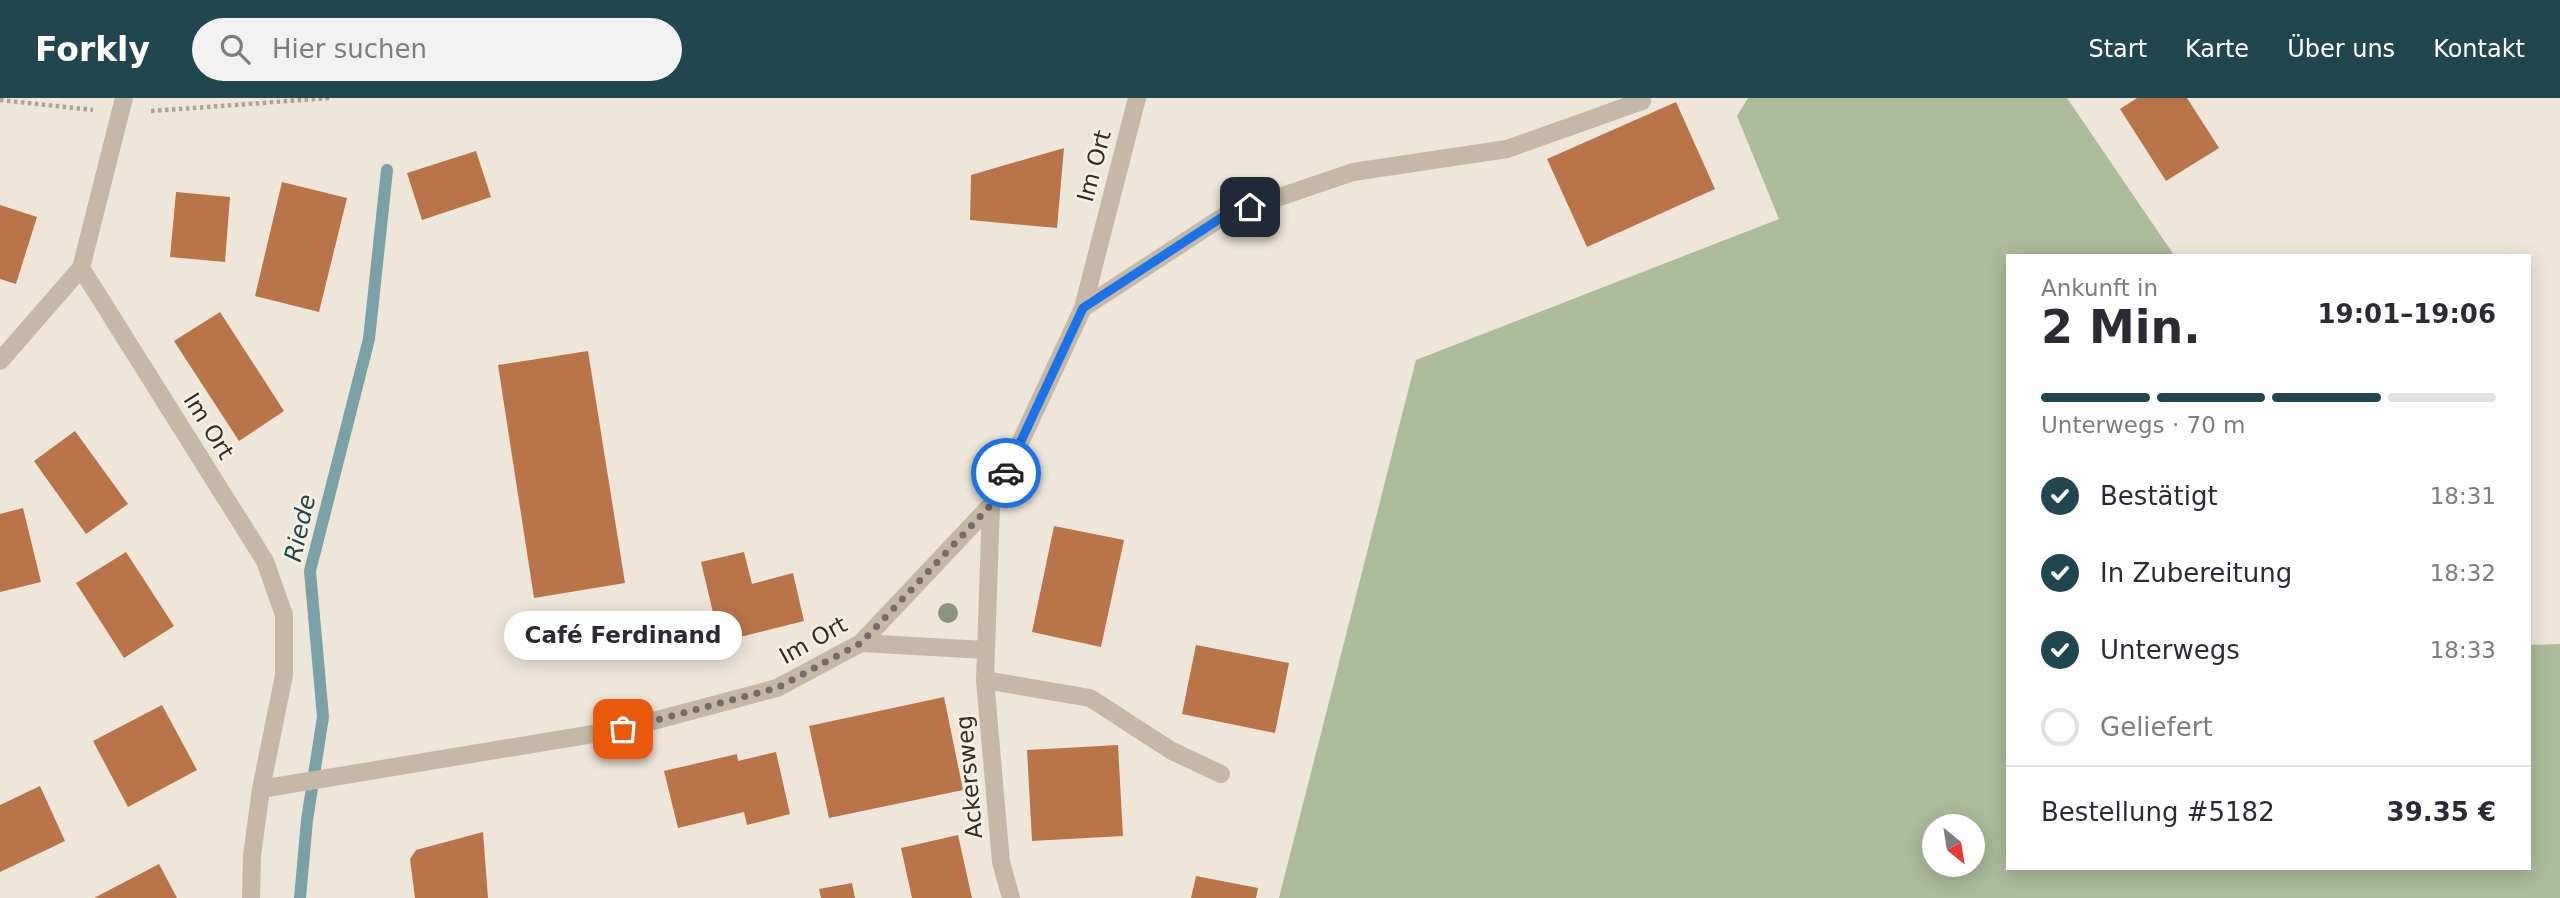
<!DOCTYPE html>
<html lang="de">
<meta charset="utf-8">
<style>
:root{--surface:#fff;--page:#f2f2f3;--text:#2b2b33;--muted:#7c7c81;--line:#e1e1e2;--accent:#20464f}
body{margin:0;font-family:"DejaVu Sans",sans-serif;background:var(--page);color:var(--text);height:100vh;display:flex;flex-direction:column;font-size:26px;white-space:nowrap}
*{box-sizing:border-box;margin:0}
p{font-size:23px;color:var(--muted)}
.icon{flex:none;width:38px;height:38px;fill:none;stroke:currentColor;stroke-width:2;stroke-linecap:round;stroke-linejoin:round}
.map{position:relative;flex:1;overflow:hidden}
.side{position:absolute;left:2006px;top:156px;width:525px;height:616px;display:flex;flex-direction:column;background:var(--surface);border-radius:0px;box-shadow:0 4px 18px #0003}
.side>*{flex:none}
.needle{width:46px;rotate:150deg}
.tools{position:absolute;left:1922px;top:716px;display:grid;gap:14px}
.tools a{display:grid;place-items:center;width:63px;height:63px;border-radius:50%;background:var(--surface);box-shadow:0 4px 18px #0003;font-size:35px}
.pin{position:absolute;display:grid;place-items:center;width:60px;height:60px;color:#fff;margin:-30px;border-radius:14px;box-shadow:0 4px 10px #0006}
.courier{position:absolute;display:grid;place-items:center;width:70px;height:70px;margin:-35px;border:5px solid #1a73e8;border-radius:50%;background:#fff;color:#222;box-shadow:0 2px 9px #0007}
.bubble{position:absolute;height:49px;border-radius:24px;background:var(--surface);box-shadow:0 4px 18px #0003;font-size:23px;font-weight:800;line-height:49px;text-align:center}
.headline em{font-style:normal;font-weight:800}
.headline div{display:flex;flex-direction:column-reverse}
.headline{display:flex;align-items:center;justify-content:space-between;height:119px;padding:0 35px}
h1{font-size:46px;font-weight:800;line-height:52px}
.bar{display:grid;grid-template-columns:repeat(4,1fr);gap:10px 7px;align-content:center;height:84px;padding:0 35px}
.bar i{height:9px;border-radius:5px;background:var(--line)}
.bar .active{background:var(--accent)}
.bar p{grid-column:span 4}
.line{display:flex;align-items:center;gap:18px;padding:0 35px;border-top:2px solid var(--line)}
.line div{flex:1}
ol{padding:0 35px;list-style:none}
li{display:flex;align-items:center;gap:21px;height:77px}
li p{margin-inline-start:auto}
li .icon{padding:7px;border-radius:50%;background:var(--accent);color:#fff;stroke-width:4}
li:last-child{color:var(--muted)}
li i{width:38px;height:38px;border:4px solid var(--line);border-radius:50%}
header{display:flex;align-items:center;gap:42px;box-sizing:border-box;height:98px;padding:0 35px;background:var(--accent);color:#fff}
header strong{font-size:33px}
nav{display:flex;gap:38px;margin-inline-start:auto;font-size:24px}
.search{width:490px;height:63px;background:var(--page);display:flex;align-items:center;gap:18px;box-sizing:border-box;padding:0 24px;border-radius:38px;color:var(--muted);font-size:26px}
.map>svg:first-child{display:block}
.green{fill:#acbc9a;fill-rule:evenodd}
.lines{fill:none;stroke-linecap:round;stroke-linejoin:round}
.stream{stroke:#7aa1a8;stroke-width:12}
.building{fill:#ba744a}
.path{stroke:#b0a290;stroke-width:4.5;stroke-dasharray:3.5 3.5;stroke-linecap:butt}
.lane{stroke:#c5b8a6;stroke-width:18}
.street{stroke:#c5b8a6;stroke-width:18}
.tree{fill:#8d937a}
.done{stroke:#746d65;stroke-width:7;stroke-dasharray:0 12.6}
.route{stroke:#1a73e8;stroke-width:9}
.labels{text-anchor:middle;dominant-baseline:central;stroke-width:5;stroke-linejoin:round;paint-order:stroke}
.street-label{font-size:23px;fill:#322b26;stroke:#f7f0e4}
.water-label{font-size:24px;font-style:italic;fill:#20464f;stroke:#f7f0e4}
</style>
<header>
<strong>Forkly</strong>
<div class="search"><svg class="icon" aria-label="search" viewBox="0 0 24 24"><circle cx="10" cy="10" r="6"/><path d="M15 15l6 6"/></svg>Hier suchen</div>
<nav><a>Start</a><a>Karte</a><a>Über uns</a><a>Kontakt</a></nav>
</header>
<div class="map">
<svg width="2560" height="800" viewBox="0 0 2560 800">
<rect width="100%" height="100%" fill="#eee7d9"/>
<path class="green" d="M1748,0H2067L2174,157L2007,158V770H2529V547L2560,546V800H1279L1416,262L1779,121L1737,18ZM1934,728H1972V766H1934Z"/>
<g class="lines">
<path class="stream" d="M300,800L307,722L323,619L310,473L369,241L387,72"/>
</g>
<path class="building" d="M2137,0H2187L2219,50L2166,83L2120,11Z
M1676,4L1715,91L1587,149L1547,61Z
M1064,50L1057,130L970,122L971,77Z
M476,53L491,99L422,122L407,75Z
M282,84L347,100L319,214L255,198Z
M176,94L230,99L225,164L170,159Z
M0,107L37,119L16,186L0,181Z
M220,214L284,313L239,343L174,243Z
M588,253L625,485L534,500L498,267Z
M75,333L128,406L86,436L34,363Z
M23,410L41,484L0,494V416Z
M1054,428L1124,442L1101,549L1032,534Z
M126,454L174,528L124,560L76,485Z
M744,454L752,486L793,475L804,523L720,544L701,464Z
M1196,547L1289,565L1275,635L1182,616Z
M944,599L963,692L829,720L809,628Z
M162,607L197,672L128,709L93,643Z
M1118,647L1123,738L1032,743L1027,652Z
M776,654L790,716L747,727L744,714L678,730L664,673L737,656L738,663Z
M40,688L65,743L0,774V707Z
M483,734L488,800H415L410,761L416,752Z
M958,737L972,800H912L901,750Z
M159,766L177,800H94Z
M1196,778L1258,790L1256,800H1191Z
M852,785L855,800H821L819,791Z"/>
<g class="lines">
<path class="path" d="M0,2L93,12
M151,13L330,0"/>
<path class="lane" d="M1083,210L1224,118L1353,74L1507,51L1642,3L1641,0
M985,582L1090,600L1172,653L1221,676"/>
<path class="street" d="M124,0L81,170L265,463L284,517V577L261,691L252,758L251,800
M0,263L81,170
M991,407L985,582L1001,764L1011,800
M861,545L985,552
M261,691L623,631L777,590L861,545L991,407L1083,210L1137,0"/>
</g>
<circle class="tree" cx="948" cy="515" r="10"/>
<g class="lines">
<path class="done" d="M623,631L777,590L861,545L991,407L1006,375"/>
<path class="route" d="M1006,375L1083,210L1224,118L1250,109"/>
</g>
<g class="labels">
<g class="street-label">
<text transform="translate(1094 68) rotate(-75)">Im Ort</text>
<text transform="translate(209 328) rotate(58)">Im Ort</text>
<text transform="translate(813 542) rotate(-29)">Im Ort</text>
<text transform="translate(969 679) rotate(-95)">Ackersweg</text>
</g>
<g class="water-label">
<text transform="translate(300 430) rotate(-77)">Riede</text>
</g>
</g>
</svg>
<div class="tools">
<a><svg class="needle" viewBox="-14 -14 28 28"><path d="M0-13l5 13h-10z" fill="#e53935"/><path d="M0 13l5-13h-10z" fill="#7c7c81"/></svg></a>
</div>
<div class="pin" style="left:623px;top:631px;background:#ea580c"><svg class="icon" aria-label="bag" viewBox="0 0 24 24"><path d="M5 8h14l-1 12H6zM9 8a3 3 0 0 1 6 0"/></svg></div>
<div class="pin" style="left:1250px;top:109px;background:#1f2937"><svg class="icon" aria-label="home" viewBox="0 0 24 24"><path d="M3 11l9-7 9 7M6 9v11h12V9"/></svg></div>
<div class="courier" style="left:1006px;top:375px"><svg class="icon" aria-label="car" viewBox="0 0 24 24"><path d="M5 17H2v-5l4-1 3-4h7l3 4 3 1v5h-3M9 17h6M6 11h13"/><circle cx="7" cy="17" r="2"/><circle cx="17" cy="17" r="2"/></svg></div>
<div class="bubble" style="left:504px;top:513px;width:238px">Café Ferdinand</div>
<section class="side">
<div class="headline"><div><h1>2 Min.</h1><p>Ankunft in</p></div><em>19:01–19:06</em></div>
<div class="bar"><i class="active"></i><i class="active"></i><i class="active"></i><i></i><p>Unterwegs · 70 m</p></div>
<ol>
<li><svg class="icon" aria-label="check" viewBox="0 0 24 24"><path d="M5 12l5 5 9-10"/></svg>Bestätigt<p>18:31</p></li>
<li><svg class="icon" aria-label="check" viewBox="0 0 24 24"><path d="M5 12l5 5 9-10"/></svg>In Zubereitung<p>18:32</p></li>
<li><svg class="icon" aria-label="check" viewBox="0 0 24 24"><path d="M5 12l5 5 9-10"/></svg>Unterwegs<p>18:33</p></li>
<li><i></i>Geliefert</li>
</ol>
<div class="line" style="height:91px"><div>Bestellung #5182</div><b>39.35 €</b></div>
</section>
</div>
